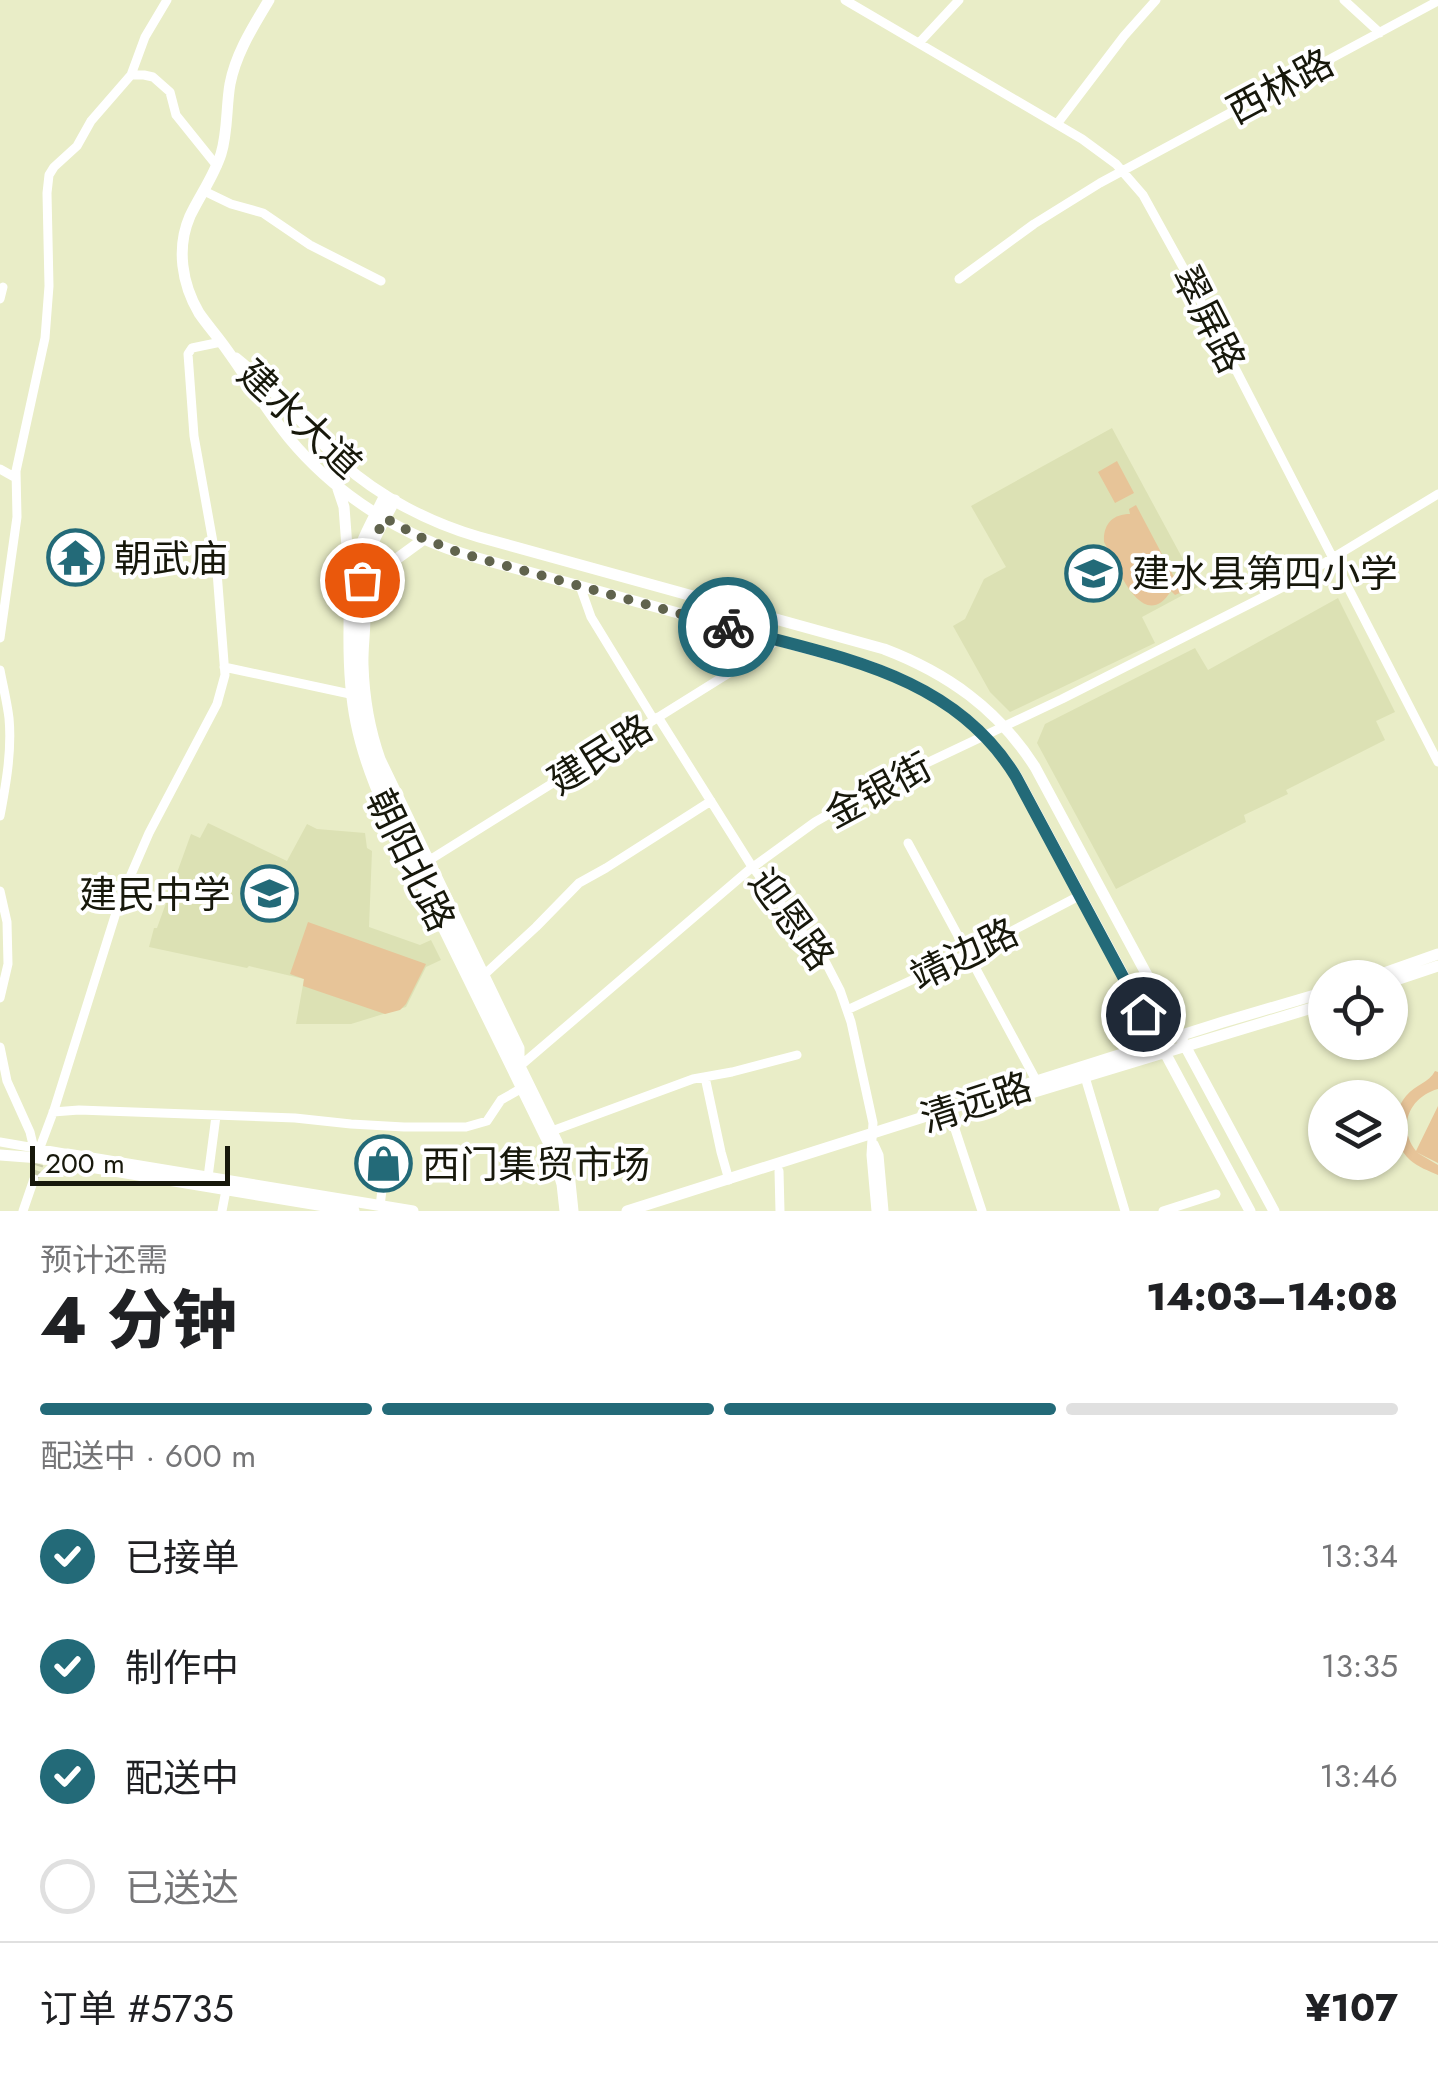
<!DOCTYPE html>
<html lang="zh">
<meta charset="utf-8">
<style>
:root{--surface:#fff;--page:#f6f6f6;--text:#202124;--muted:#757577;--line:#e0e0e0;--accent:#236a78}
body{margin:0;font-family:Jost,"Noto Sans SC",sans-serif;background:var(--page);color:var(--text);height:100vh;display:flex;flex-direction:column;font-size:38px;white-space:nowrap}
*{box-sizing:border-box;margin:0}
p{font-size:32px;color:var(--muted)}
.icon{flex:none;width:55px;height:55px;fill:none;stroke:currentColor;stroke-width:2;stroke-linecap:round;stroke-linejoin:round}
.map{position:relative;height:1211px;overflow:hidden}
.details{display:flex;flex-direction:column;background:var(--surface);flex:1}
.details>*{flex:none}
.buttons{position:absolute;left:1308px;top:960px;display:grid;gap:20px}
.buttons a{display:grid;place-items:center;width:100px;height:100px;border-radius:50%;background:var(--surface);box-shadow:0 2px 8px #0004;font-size:50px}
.scale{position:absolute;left:30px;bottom:25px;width:200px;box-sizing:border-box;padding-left:10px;border:5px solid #17180b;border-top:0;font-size:28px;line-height:35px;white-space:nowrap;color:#17180b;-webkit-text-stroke:8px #fff;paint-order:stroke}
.pin{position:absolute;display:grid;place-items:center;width:85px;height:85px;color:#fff;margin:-42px;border:5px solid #fff;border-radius:50%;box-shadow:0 2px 10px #0007}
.courier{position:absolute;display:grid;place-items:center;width:100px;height:100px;margin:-50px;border:8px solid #236a78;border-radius:50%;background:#fff;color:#222;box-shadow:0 2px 12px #0007}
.summary em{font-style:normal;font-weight:800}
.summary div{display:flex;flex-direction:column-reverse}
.summary{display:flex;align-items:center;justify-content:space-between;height:170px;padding:0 40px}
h1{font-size:65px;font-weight:800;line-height:75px}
.bar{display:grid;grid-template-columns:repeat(4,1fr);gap:15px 10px;align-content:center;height:120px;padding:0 40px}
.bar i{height:12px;border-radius:8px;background:var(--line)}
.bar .current{background:var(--accent)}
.bar p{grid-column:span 4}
.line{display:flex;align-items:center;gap:25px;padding:0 40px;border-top:2px solid var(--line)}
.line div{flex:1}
ol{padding:0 40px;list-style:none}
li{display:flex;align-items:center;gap:30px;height:110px}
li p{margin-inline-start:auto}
li .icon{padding:10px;border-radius:50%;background:var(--accent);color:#fff;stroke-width:4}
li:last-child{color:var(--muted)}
li i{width:55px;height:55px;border:5px solid var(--line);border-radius:50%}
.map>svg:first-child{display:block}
.built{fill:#dce1b4}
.green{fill:#e7c498}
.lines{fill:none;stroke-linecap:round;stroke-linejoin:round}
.minor-tunnel{stroke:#cacdab;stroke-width:9;stroke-dasharray:9 4.5;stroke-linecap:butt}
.minor{stroke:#fff;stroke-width:9}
.major{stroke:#fff;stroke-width:11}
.done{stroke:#60634d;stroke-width:10;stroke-dasharray:0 18}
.route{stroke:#236a78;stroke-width:12}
.labels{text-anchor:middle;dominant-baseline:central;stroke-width:8;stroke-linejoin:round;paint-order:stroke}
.street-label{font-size:38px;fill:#17180b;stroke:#fff}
.poi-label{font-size:38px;fill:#17180b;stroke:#fff;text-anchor:start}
</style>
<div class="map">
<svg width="1438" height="1211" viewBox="0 0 1438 1211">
<rect width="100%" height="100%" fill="#e9edc7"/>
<path class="built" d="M1112,428L1198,587L1142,617L1155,643L1010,712L990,692L953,626L965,619L984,579L1006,567L971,506Z
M1338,598L1395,712L1376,721L1385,740L1286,790L1288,794L1244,815L1246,822L1116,889L1037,743L1045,724L1195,648L1208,670Z
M208,823L287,861L307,824L317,829L365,833L367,848L372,851L369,927L420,945L431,940L441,960L426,967L406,1007L351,1024H296L304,979L249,966L247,968L149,947L154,928H157L191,834L200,838Z"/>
<path class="green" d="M1117,461L1134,493L1115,503L1098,472Z
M1136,505L1182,592L1175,595L1171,591C1142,636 1116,564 1104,542C1103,524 1113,514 1130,514L1129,509Z
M308,922L426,964L406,1004L400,1010L385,1014L303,986L304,979L290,974Z
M1435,1071L1438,1072V1089C1409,1097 1397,1127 1416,1151L1438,1106V1163L1416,1152L1438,1165V1175C1429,1171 1418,1167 1410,1160C1392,1144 1391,1114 1406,1096C1416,1084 1429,1083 1435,1071Z"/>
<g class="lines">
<path class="minor-tunnel" d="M34,1179L39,1164"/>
<path class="minor" d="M845,0L1082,139L1116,164L1143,195L1185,271L1438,762
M1344,0L1380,33
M919,43L959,0
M131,75H144L153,77L170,92L176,115L217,166
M1057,124L1124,36L1156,0
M204,191L231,204L263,213L310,245L381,281
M959,279L1034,224L1100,183L1438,1
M0,299L3,287
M0,469L16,478
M580,586L591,617L654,720
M362,593C370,615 363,642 364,665C365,698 370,728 381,759L520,1048V1063
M0,638L17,517L16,471L45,338L49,286L47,193L49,175L54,167L77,146L91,121L131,75L145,37L167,0
M224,667L350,694
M0,670C3,686 7,702 9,718C12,751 6,784 0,816
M658,717L751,865L826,963L840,990L851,1022L873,1123L871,1155L876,1211
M908,843L1037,1082
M428,861L766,650L776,640
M0,891L7,922L8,964L0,998
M485,974L536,927L579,883L606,868L711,801
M847,1010L966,955L1079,896
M0,1047L7,1081L30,1132L34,1149
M520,1066L749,870L815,822L878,786L1062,699L1293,582L1438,494
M705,1077L721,1152L729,1180
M1085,1077L1125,1211
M949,1111L982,1211
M53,1112L79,1110L295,1118L351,1124L404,1127H466L487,1121L501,1100L522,1088
M552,1131L693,1079L732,1072L797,1055
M0,1142L64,1153
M874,1144L879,1155L884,1211
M39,1150L54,1110L120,900L149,833L217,704L225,675L216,559L194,436L188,354L192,348L221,342
M779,1171L780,1211
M208,1177L216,1116
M380,1206L383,1182
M23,1211L34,1179
M222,1211L226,1190
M1163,1211L1216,1194"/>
<path class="major" d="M269,0C253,27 236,53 230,84C226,107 228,131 221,154C214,176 200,195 190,216C176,248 182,284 199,313C208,326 218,337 227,350C248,379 266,410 289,438C336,495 403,537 474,557L860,663C925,685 979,717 1017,777L1250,1211
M236,358C275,389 306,429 342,463C380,497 430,523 479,537L884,649C947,673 998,709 1035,767L1274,1211
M338,489L344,507L349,574
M385,495C374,518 360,541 354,566C349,587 349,608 349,629C348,701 356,745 386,811L550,1146L562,1184L565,1211
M395,500C385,519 374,537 368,556C360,582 357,607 357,634C356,702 365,745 393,807L557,1142L570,1182L573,1211
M360,588L376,574L424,539
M1370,978L1438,954
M1390,982L1438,966
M1018,1097L1325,1004
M39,1150L53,1159L66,1163L354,1211
M0,1155L53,1159L67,1154L413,1211
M627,1211L1223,1022L1325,992"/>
</g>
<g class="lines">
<path class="done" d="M362,580L372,544L385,518L420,537L460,553L728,627"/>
<path class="route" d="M728,627C836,657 953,673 1016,777L1143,1014"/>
</g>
<defs>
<symbol id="temple-ring" viewBox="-11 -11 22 22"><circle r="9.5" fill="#fff" stroke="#236a78" stroke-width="1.5"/><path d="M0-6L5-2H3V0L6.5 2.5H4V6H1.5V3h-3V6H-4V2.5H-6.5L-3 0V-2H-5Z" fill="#236a78"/></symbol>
<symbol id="school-ring" viewBox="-11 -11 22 22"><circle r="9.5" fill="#fff" stroke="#236a78" stroke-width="1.5"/><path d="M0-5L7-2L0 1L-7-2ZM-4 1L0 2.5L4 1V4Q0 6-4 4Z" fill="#236a78"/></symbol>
<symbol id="shop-ring" viewBox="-11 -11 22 22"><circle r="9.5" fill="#fff" stroke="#236a78" stroke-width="1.5"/><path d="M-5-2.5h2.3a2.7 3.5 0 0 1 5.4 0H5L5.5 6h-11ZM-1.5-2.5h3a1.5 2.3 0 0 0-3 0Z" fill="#236a78"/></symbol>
</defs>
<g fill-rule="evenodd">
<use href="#temple-ring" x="44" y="526" width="63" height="63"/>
<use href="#school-ring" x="1062" y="542" width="63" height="63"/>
<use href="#school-ring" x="238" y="862" width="63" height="63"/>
<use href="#shop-ring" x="352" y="1132" width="63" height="63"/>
</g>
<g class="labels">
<g class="street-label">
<text transform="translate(1280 86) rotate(-28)">西林路</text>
<text transform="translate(1209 319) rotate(63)">翠屏路</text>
<text transform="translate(300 419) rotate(43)">建水大道</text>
<text transform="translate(600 754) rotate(-32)">建民路</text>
<text transform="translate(878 790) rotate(-28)">金银街</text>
<text transform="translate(411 860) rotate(64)">朝阳北路</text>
<text transform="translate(792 919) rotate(54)">迎恩路</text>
<text transform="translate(964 954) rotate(-26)">靖边路</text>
<text transform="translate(976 1102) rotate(-18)">清远路</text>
</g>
<g class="poi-label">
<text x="114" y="558">朝武庙</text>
<text x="1132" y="573">建水县第四小学</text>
<text x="231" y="894" text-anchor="end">建民中学</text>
<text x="422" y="1164">西门集贸市场</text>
</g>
</g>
</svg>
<div class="buttons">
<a><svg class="icon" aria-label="locate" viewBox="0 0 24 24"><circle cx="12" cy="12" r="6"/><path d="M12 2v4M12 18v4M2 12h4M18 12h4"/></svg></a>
<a><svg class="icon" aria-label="layers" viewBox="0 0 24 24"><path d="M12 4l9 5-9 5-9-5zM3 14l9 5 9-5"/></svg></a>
</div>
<div class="scale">200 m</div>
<div class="pin" style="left:362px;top:580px;background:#ea580c"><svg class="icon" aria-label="bag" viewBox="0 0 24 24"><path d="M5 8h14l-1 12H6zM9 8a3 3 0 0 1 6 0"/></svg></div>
<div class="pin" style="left:1143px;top:1014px;background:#1f2937"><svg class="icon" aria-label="home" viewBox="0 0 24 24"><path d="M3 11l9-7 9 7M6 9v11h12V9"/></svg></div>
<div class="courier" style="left:728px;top:627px"><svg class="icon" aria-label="bike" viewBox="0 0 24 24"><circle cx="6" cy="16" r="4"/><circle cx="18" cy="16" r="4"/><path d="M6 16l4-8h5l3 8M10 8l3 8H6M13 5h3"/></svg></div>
</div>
<section class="details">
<div class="summary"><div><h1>4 分钟</h1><p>预计还需</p></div><em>14:03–14:08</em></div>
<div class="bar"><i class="current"></i><i class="current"></i><i class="current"></i><i></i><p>配送中 · 600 m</p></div>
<ol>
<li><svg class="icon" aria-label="check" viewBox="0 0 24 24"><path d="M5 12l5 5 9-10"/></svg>已接单<p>13:34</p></li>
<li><svg class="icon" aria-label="check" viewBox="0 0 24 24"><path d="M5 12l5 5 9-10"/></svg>制作中<p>13:35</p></li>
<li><svg class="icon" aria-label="check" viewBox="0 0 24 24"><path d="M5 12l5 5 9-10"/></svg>配送中<p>13:46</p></li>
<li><i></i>已送达</li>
</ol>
<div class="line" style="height:130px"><div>订单 #5735</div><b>¥107</b></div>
</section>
